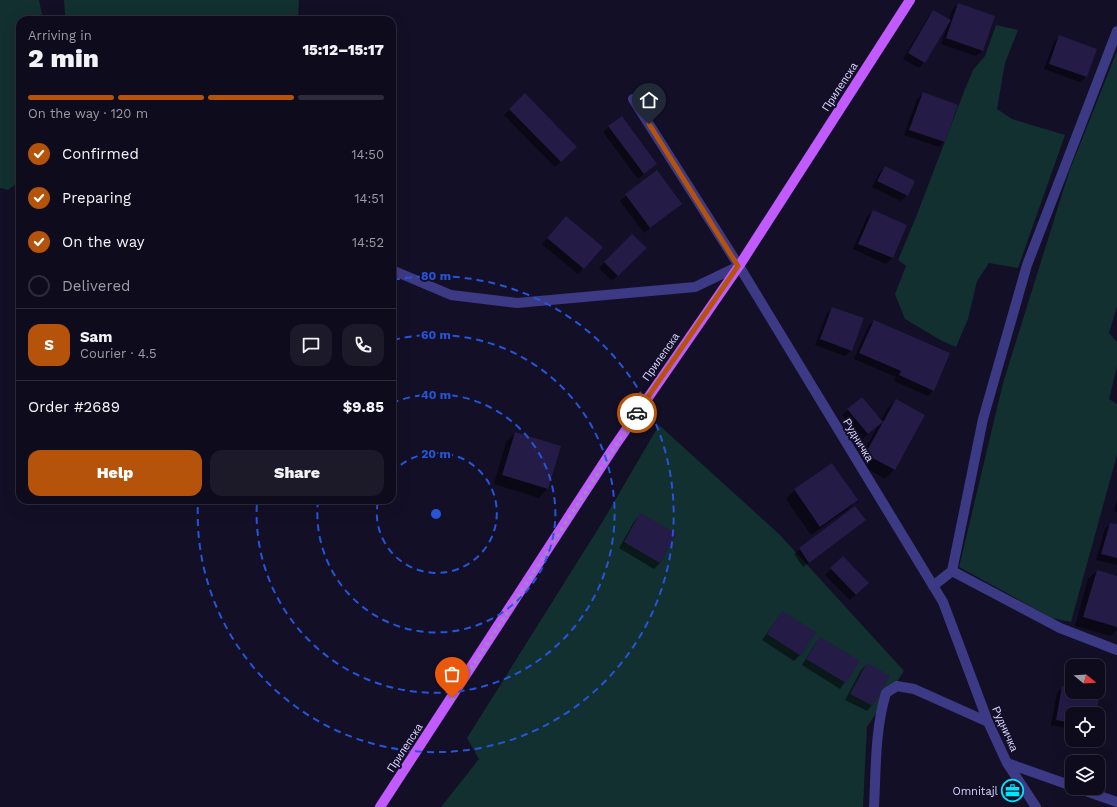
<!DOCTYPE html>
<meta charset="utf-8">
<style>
:root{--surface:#0e0b1c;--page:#1c1929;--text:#f1f3f6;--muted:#9b9ba3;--line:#2e2b3b;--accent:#b45309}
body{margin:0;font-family:"Work Sans",sans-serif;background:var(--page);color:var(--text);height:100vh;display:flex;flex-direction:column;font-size:15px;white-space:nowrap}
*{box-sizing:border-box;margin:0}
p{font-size:13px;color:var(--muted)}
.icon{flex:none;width:22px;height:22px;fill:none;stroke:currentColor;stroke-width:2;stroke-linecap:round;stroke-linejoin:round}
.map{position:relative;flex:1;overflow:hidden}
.panel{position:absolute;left:16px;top:16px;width:380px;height:488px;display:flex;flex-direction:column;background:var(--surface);border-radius:12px;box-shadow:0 4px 16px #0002,0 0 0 1px var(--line)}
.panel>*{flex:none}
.needle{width:26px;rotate:108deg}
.fabs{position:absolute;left:1065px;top:659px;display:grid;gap:8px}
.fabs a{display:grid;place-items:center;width:40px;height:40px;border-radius:8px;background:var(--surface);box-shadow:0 4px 16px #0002,0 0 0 1px var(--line);font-size:20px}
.pin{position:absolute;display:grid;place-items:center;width:34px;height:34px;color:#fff;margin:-41px -17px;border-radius:50% 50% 50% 0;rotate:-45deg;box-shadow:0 0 4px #0007}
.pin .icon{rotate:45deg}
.courier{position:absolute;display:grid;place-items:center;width:40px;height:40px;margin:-20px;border:3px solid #b45309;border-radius:50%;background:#fff;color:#222;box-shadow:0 1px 5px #0007}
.headline em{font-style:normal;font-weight:800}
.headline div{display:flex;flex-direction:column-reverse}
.headline{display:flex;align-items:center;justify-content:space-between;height:68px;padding:0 12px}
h1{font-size:26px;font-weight:800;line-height:30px}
.bar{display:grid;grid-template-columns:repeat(4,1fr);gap:6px 4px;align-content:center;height:48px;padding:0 12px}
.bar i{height:5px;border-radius:3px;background:var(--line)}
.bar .selected{background:var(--accent)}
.bar p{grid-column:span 4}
.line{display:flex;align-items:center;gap:10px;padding:0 12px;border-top:1px solid var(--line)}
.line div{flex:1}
.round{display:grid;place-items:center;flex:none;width:42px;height:42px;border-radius:12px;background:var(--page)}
ol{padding:0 12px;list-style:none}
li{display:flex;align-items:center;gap:12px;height:44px}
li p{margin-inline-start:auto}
li .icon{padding:4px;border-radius:50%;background:var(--accent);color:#fff;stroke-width:4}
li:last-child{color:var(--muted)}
li i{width:22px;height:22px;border:2px solid var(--line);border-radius:50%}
.cta{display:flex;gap:8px;margin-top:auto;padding:8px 12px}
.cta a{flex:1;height:46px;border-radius:12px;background:var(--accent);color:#fff;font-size:16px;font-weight:800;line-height:46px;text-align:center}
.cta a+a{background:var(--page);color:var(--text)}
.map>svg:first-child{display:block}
.green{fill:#12302f}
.shadow{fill:#0007}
.building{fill:#241b47}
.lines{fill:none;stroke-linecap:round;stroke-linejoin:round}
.minor{stroke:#3d3a85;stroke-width:10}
.major{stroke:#c25bff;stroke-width:10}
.done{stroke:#948fb3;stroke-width:4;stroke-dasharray:0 7.2}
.route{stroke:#b45309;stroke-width:5}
.ring{fill:none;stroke:#2655da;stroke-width:2;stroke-dasharray:7 5}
.labels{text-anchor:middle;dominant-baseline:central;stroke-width:4;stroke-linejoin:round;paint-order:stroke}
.street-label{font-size:11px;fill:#d9d4ff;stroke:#130f26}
.poi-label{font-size:11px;fill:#d9d4ff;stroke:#130f26;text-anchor:end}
.centre{fill:#2655da;stroke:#130f26;stroke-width:2}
.ring-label{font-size:12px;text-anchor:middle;font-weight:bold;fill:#2655da;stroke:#130f26;stroke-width:4;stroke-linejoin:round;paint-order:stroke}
</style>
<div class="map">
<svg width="1117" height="807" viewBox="0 0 1117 807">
<rect width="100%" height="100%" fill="#130f26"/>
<path class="green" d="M0,0H39L43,20H20V181L8,190L0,188Z
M64,0H299L298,20H69L65,14Z
M996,25L1018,30L1005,63L997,109L1012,119L1065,135L1018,268L989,263L977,281L968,319L956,347L942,341L905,319L895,294L906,266L898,260L916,217L965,89L973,70L985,56Z
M1117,51V306L1109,333L1117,342V367L1109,399L1117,404V455L1071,622L1052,618L959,567L1003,383L1069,172Z
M659,425L779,534L904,671L867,727L863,807H441L479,759L467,738L603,521Z"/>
<path class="shadow" d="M958,4L982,51L976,56L941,44L947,27L924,62L919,68L903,59L928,17L933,11L949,20L952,10Z
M1060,36L1086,77L1080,82L1044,69L1054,42Z
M923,94L944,142L939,147L904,135L917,99Z
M525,95L576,147L555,167L504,115Z
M621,117L656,164L638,179L603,132Z
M885,167L907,195L901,201L872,187L879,173Z
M656,172L681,204L644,233L620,201Z
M873,211L906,225L892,258L886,264L853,249L867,217Z
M560,223L601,247L578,274L542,244Z
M632,235L645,248L612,281L599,268Z
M833,308L851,350L845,356L815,345L827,313Z
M874,321L933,390L928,396L894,381L896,377L854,359L868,327Z
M896,400L924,416L894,470L885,479L857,463L878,426L862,439L842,415L848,410L881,420L887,409Z
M515,433L560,446L547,489L539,498L494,484L506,442Z
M795,490L857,500L848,509L811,535L786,499Z
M1117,499V512L1114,511Z
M855,507L865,520L803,567L794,554Z
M640,515L675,535L660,563L654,569L619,548L635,520Z
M1111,524L1117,526V565L1096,560L1105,529Z
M843,557L868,583L850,600L825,575Z
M1097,571L1117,577V630L1111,636L1075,626L1088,579Z
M782,612L800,655L794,661L762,640Z
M821,638L859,661L840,689L802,665L815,644Z
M867,664L872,705L867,711L845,700L861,670Z
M1063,687L1072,689V692L1099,694L1095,714H1072V729L1051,725L1057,693Z"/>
<path class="building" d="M958,3L995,16L983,51L946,38Z
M933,10L951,20L925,63L908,53Z
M1059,35L1097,49L1087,77L1049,64Z
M923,92L958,105L945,142L909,130Z
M525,93L577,147L561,162L509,109Z
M622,116L657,164L644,174L608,126Z
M885,166L915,181L908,196L877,181Z
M657,170L682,204L650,228L625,194Z
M873,210L907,225L893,258L858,244Z
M566,216L603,247L584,269L547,238Z
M632,234L647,248L618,276L604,262Z
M832,307L864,318L852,351L820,339Z
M874,320L950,353L934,391L899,375L901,371L859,353Z
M862,397L883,422L868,434L847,409Z
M896,399L925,415L895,470L865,454Z
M515,432L561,446L548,489L502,475Z
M832,463L858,500L820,527L794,489Z
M855,506L866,520L809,563L799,548Z
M640,513L677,534L660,563L624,542Z
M1110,523L1117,524V558L1101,554Z
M843,556L869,583L856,595L830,568Z
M1097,570L1117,576V627L1083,617Z
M782,611L816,632L801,656L767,634Z
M820,637L860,661L846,683L806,659Z
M867,663L890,676L873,706L850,694Z
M1062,686L1072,688V692L1100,693L1096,714H1072V723L1056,720Z"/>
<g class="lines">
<path class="minor" d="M633,99L739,266L943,602L988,722L1007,763L1036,807
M392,270L451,295L517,303L695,287L739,266
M952,571L983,419L1027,265L1117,31
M933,586L952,571L1060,628L1117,650
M1007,763L1072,786
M1077,788L1117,802
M874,807C876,769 875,729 886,693L897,686L914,689L988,722"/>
<path class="major" d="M380,807L614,447L739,266L910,0"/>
</g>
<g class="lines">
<path class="done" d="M452,698L637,413"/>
<path class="route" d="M637,413L738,266L649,124"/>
</g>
<g class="ring">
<path d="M392 473A60 60 0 1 1 378 501"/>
<path d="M392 403A119 119 0 1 1 318 501"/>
<path d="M393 340A179 179 0 1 1 257 502"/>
<path d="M393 280A238 238 0 1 1 198 502"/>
</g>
<defs>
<symbol id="office-ring" viewBox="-11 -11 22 22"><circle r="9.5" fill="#130f26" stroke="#00e5ff" stroke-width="1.5"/><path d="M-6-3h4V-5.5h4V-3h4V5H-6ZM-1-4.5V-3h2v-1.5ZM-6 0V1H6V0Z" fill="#00e5ff"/></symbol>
</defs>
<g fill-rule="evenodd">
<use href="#office-ring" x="1000" y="778" width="25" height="25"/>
</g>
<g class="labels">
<g class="street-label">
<text transform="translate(840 87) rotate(-57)">Прилепска</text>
<text transform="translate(661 357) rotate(-55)">Прилепска</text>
<text transform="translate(858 440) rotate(59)">Рудничка</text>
<text transform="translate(1005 729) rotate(66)">Рудничка</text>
<text transform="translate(405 748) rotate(-57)">Прилепска</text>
</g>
<g class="poi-label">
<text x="998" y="791">Omnitajl</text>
</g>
</g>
<circle cx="436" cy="514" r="6" class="centre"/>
<g class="ring-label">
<text x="436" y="280">80 m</text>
<text x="436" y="339">60 m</text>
<text x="436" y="399">40 m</text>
<text x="436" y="458">20 m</text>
</g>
</svg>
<div class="fabs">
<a><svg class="needle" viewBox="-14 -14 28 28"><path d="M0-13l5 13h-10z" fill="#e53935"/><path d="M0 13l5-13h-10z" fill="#9b9ba3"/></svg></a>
<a><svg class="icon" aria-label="locate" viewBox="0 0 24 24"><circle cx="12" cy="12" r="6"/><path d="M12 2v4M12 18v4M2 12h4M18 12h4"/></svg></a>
<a><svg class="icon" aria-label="layers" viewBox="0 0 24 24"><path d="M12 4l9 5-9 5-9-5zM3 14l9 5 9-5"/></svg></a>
</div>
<div class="pin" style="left:452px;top:698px;background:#ea580c"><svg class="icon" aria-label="bag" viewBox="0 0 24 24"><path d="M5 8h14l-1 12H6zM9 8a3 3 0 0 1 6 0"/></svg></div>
<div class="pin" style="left:649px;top:124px;background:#1f2937"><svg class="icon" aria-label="home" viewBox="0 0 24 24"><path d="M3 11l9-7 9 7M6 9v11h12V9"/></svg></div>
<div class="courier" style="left:637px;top:413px"><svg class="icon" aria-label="car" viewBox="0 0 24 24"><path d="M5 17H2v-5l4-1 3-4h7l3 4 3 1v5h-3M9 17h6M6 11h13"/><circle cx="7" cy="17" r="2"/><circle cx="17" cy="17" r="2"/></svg></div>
<section class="panel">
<div class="headline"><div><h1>2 min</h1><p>Arriving in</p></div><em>15:12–15:17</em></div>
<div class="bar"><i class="selected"></i><i class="selected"></i><i class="selected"></i><i></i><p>On the way · 120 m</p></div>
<ol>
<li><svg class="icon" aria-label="check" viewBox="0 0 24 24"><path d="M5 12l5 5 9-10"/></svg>Confirmed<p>14:50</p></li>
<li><svg class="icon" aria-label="check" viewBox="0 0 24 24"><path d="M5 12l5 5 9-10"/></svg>Preparing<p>14:51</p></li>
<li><svg class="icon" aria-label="check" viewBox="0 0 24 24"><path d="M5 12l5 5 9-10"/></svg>On the way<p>14:52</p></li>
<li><i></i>Delivered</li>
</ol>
<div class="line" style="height:72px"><b class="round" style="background:var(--accent);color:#fff">S</b><div><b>Sam</b><p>Courier · 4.5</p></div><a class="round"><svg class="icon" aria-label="chat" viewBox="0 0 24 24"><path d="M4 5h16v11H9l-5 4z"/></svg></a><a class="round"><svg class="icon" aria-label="phone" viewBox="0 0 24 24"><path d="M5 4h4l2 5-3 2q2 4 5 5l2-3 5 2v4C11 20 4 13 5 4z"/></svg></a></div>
<div class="line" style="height:52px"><div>Order #2689</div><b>$9.85</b></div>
<div class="cta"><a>Help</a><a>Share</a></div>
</section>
</div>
